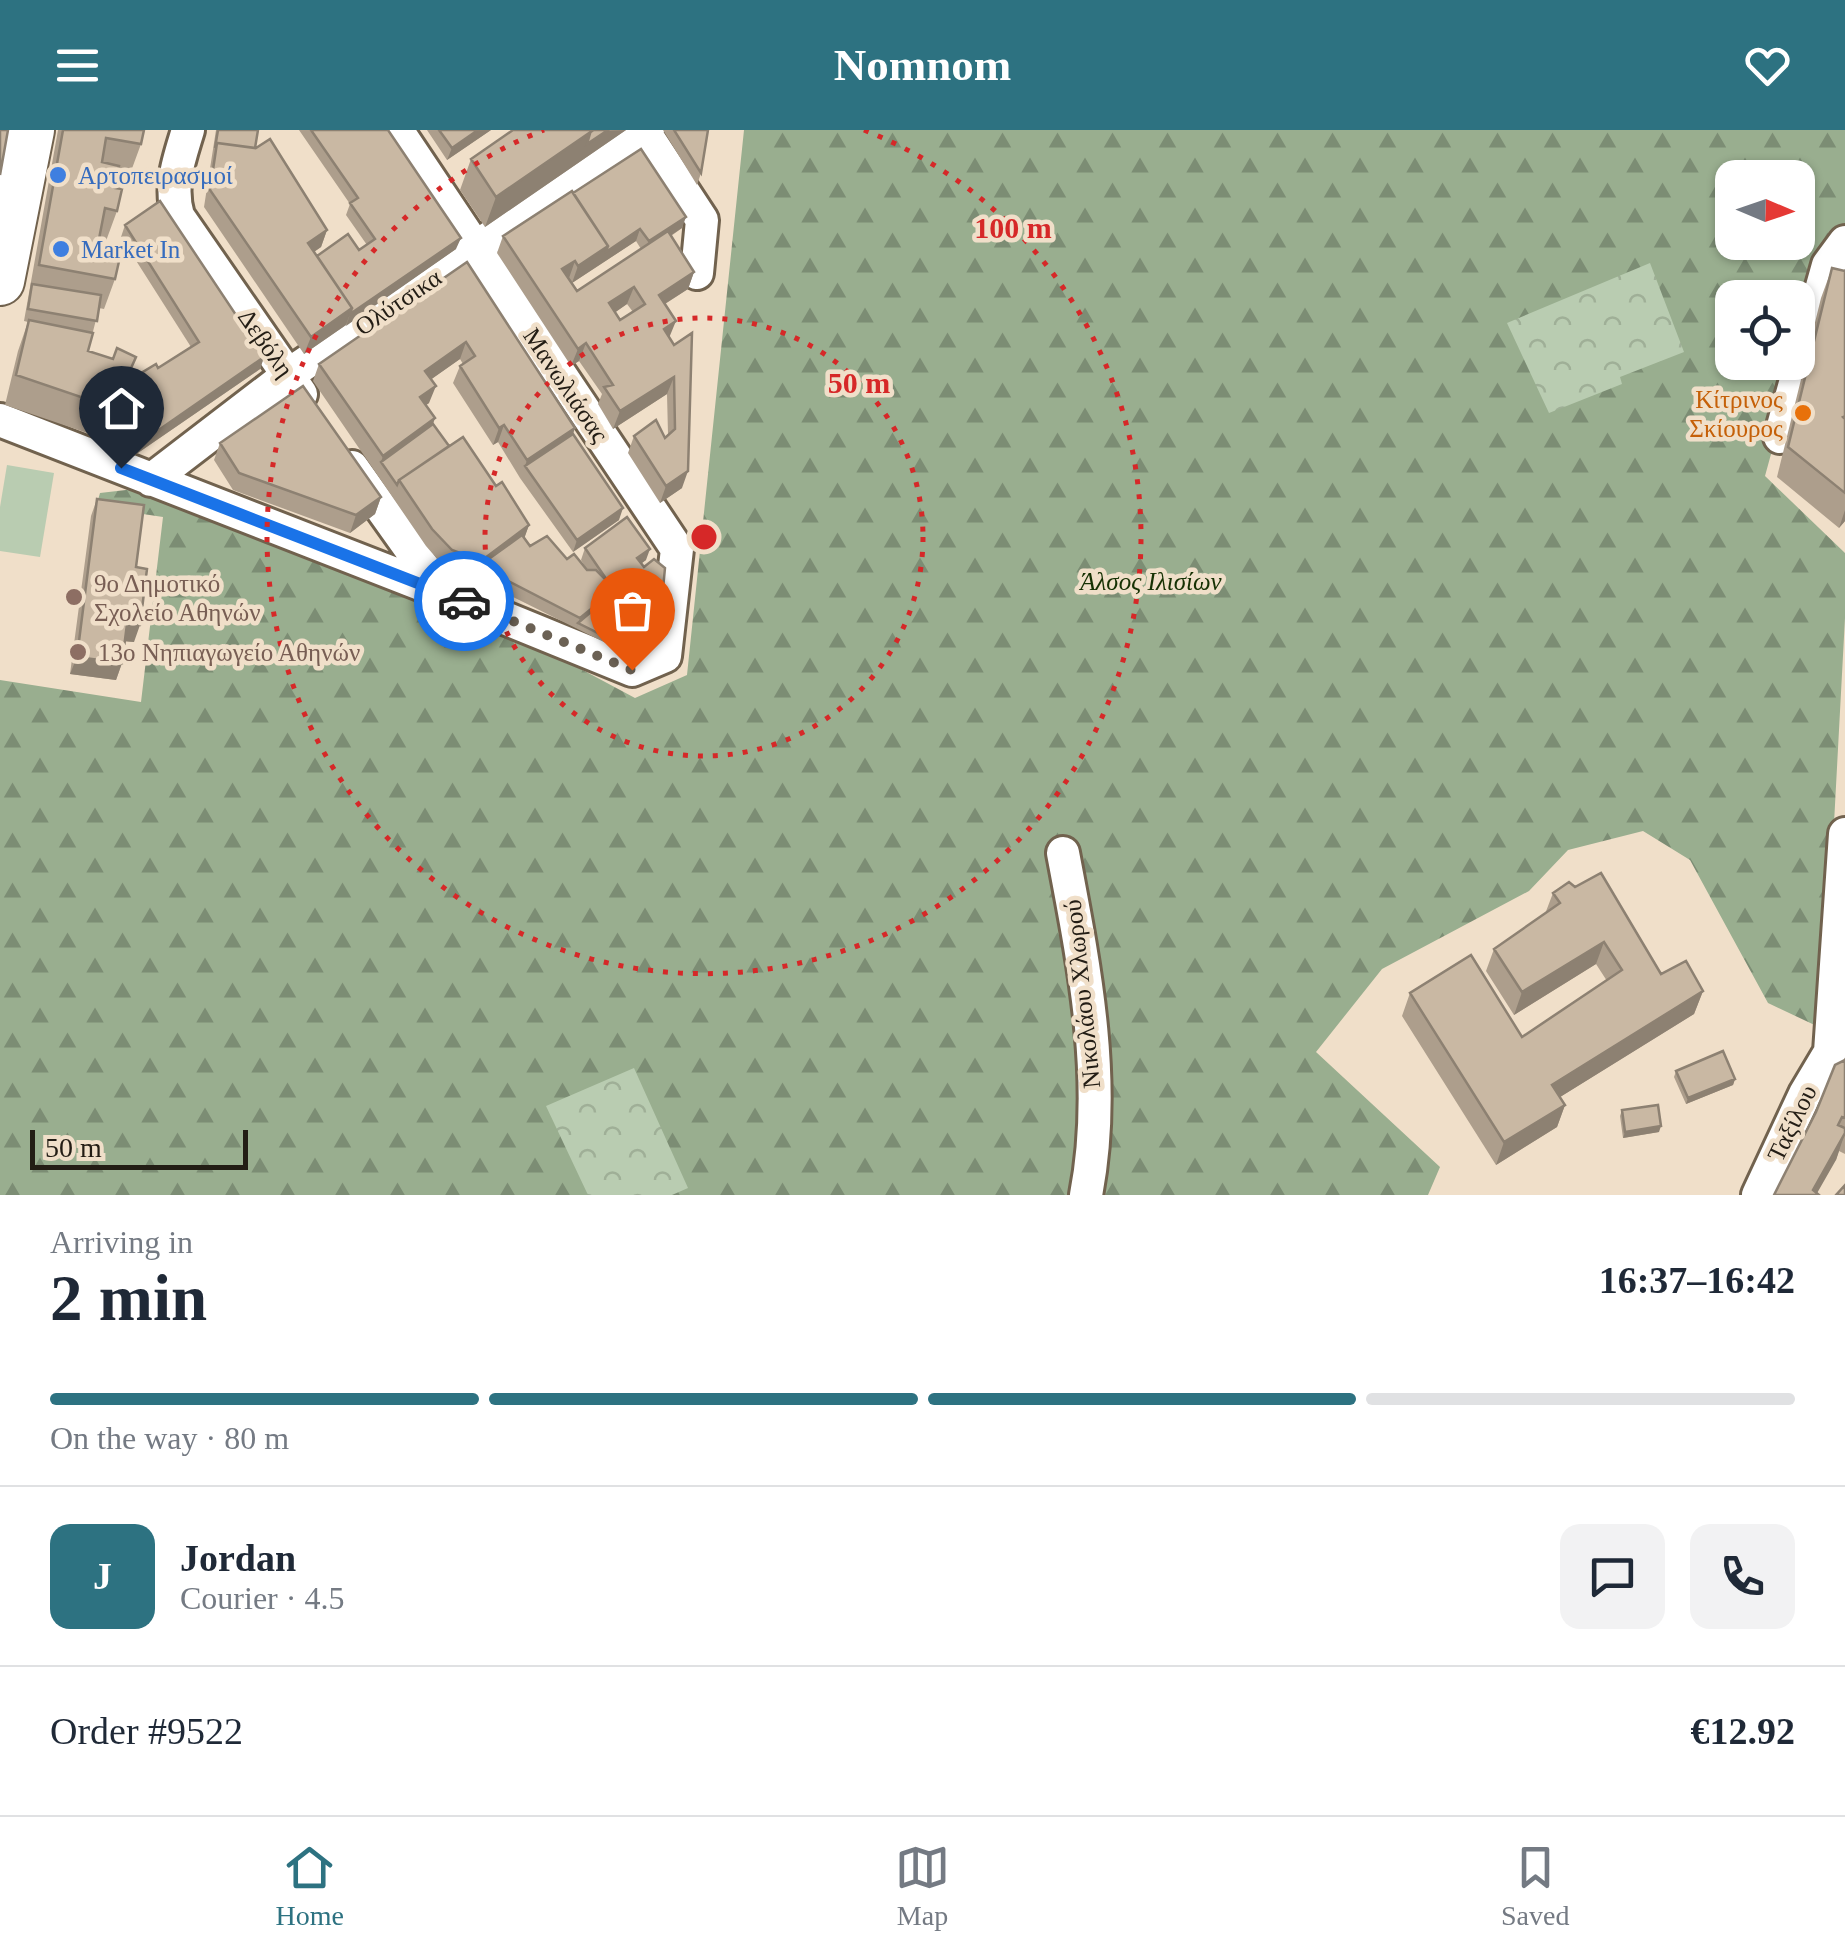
<!DOCTYPE html>
<meta charset="utf-8">
<style>
:root{--surface:#fff;--page:#f2f2f3;--text:#1f2937;--muted:#747a83;--line:#e0e1e3;--accent:#2d7281}
body{margin:0;font-family:"Times New Roman",serif;background:var(--page);color:var(--text);height:100vh;display:flex;flex-direction:column;font-size:38px;white-space:nowrap}
*{box-sizing:border-box;margin:0}
p{font-size:32px;color:var(--muted)}
.icon{flex:none;width:55px;height:55px;fill:none;stroke:currentColor;stroke-width:2;stroke-linecap:round;stroke-linejoin:round}
.map{position:relative;height:1065px;overflow:hidden}
.panel{display:flex;flex-direction:column;background:var(--surface);flex:1}
.panel>*{flex:none}
.needle{width:65px;rotate:92deg}
.tools{position:absolute;left:1715px;top:30px;display:grid;gap:20px}
.tools a{display:grid;place-items:center;width:100px;height:100px;border-radius:20px;background:var(--surface);box-shadow:0 2px 8px #0004;font-size:50px}
.scale{position:absolute;left:30px;bottom:25px;width:218px;box-sizing:border-box;padding-left:10px;border:5px solid #231d15;border-top:0;font-size:28px;line-height:35px;white-space:nowrap;color:#231d15;-webkit-text-stroke:8px #f0dfc9;paint-order:stroke}
.pin{position:absolute;display:grid;place-items:center;width:85px;height:85px;color:#fff;margin:-102px -42px;border-radius:50% 50% 50% 0;rotate:-45deg;box-shadow:0 0 10px #0007}
.pin .icon{rotate:45deg}
.courier{position:absolute;display:grid;place-items:center;width:100px;height:100px;margin:-50px;border:8px solid #1a73e8;border-radius:50%;background:#fff;color:#222;box-shadow:0 2px 12px #0007}
.headline em{font-style:normal;font-weight:700}
.headline div{display:flex;flex-direction:column-reverse}
.headline{display:flex;align-items:center;justify-content:space-between;height:170px;padding:0 50px}
h1{font-size:65px;font-weight:700;line-height:75px}
.bar{display:grid;grid-template-columns:repeat(4,1fr);gap:15px 10px;align-content:center;height:120px;padding:0 50px}
.bar i{height:12px;border-radius:8px;background:var(--line)}
.bar .on{background:var(--accent)}
.bar p{grid-column:span 4}
.line{display:flex;align-items:center;gap:25px;padding:0 50px;border-top:2px solid var(--line)}
.line div{flex:1}
.round{display:grid;place-items:center;flex:none;width:105px;height:105px;border-radius:20px;background:var(--page)}
header{display:flex;justify-content:space-between;align-items:center;height:130px;padding:0 50px;background:var(--accent);color:#fff;font-size:45px;font-weight:700}
.tab-bar{display:flex;justify-content:space-around;align-items:center;height:140px;border-top:2px solid var(--line);background:var(--surface);font-size:28px;color:var(--muted)}
.tab-bar a{display:grid;justify-items:center;gap:5px}
.tab-bar .on{color:var(--accent)}
.map>svg:first-child{display:block}
.forest{fill:url(#forest-firs);fill-rule:evenodd}
.park{fill:url(#park-crowns)}
.pitch{fill:#b9ccb1}
.lines{fill:none;stroke-linecap:round;stroke-linejoin:round}
.street-casing{stroke:#71624e;stroke-width:38}
.secondary-casing{stroke:#71624e;stroke-width:52}
.street{stroke:#fff;stroke-width:32}
.secondary{stroke:#fff;stroke-width:48}
.wall{fill:#ad9e8c;fill-rule:evenodd}
.shaded-wall{fill:#8d8172}
.building{fill:#c9b8a3;stroke:#8d8172;stroke-width:2.5;fill-rule:evenodd}
.done{stroke:#6b6154;stroke-width:10;stroke-dasharray:0 18}
.route{stroke:#1a73e8;stroke-width:12}
.ring{fill:none;stroke:#d62828;stroke-width:5;stroke-dasharray:5 10}
.shop-dot{fill:#3f7fe0;stroke:#f0dfc9;stroke-width:4}
.food-dot{fill:#e8710a;stroke:#f0dfc9;stroke-width:4}
.education-dot{fill:#8d6e63;stroke:#f0dfc9;stroke-width:4}
.labels{text-anchor:middle;dominant-baseline:central;stroke-width:9;stroke-linejoin:round;paint-order:stroke}
.shop-label{font-size:25px;fill:#366cbe;stroke:#f0dfc9;text-anchor:start}
.street-label{font-size:25px;fill:#231d15;stroke:#f0dfc9}
.food-label{font-size:25px;fill:#c56008;stroke:#f0dfc9;text-anchor:end}
.park-label{font-size:25px;font-style:italic;fill:#153103;stroke:#f0dfc9}
.education-label{font-size:25px;fill:#785e54;stroke:#f0dfc9;text-anchor:start}
.centre{fill:#d62828;stroke:#f0dfc9;stroke-width:5}
.ring-label{font-size:30px;text-anchor:middle;font-weight:bold;fill:#d62828;stroke:#f0dfc9;stroke-width:9;stroke-linejoin:round;paint-order:stroke}
</style>
<header><svg class="icon" aria-label="menu" viewBox="0 0 24 24"><path d="M4 6h16M4 12h16M4 18h16"/></svg>Nomnom<svg class="icon" aria-label="heart" viewBox="0 0 24 24"><path d="M12 20l-8-8c-3-5 5-10 8-4 3-6 11-1 8 4z"/></svg></header>
<div class="map">
<svg width="1845" height="1065" viewBox="0 0 1845 1065">
<defs>
<pattern id="forest-firs" width="22" height="20" patternUnits="userSpaceOnUse" patternTransform="scale(2.5)"><rect width="22" height="20" fill="#99ae8f"/><path d="M5 1l3.5 6h-7zM16 11l3.5 6h-7z" fill="#7c8d74"/></pattern>
<pattern id="park-crowns" width="20" height="18" patternUnits="userSpaceOnUse" patternTransform="scale(2.5)"><rect width="20" height="18" fill="#b9ccb1"/><path d="M2 6a3 3 0 1 1 6 0M12 15a3 3 0 1 1 6 0" fill="none" stroke="#9faf97"/></pattern>
</defs>
<rect width="100%" height="100%" fill="#f0dfc9"/>
<path class="forest" d="M744,0H1845V99L1798,228V168H1732V232L1796,233L1765,346L1845,423V488L1823,899L1768,873L1690,730L1643,701L1568,720L1529,761L1382,839L1316,922L1440,1037L1428,1065H0V550L141,572L163,387L96,377L100,363L143,358L452,470L635,568L687,545ZM1732,48H1798V112H1732Z"/>
<path class="park" d="M1650,133L1684,222L1620,247L1622,254L1549,283L1507,193Z
M634,938L688,1058L672,1065H588L546,976Z"/>
<path class="pitch" d="M7,335L54,343L40,427L0,421V377Z"/>
<g class="lines">
<defs>
<path id="street" d="M188,0C179,30 169,55 178,86L301,264
M643,0L702,90L697,143
M0,290L441,462L632,540L665,526L677,419L397,0
M1780,307L1828,135L1845,112
M352,337L441,462
M151,350L288,245L648,0
M1063,723C1084,834 1108,952 1086,1065
M1758,1065L1805,964L1830,922L1845,704"/>
<path id="secondary" d="M0,151L30,0"/>
</defs>
<use href="#street" class="street-casing"/>
<use href="#secondary" class="secondary-casing"/>
<use href="#street" class="street"/>
<use href="#secondary" class="secondary"/>
</g>
<path class="wall" d="M58,0H144L141,14L130,44L118,42L115,58L117,81L106,111L99,110L98,114L112,125L115,149L104,179L99,178L88,221L126,256L158,238L191,217L121,107L125,95L264,227L260,239L132,327L102,308L5,275L18,221L28,192L24,191Z
M216,0H258L255,18L327,100L321,117L314,122L317,126L359,120L367,115L346,85L350,74L299,0H388L456,119L304,224L204,77Z
M427,0H491L447,30Z
M513,0H626L485,97L460,60L471,29Z
M663,0H708L701,43L697,55Z
M573,63L682,98L671,106L694,142L688,159L665,174L670,208L674,215L682,358L660,373L628,323L634,306L665,308L668,304L667,264L613,299L598,274L602,264L579,231L571,236L497,123L503,106ZM636,111L641,119L577,161L572,153ZM627,174L633,182L620,190L615,182Z
M467,132L573,304L619,390L573,422L520,348L498,312L493,315L453,253L460,236L463,234L460,229L431,249L429,273L426,275L433,294L449,316L496,356L529,395L524,408L530,416L567,429L587,440L581,430L585,418L646,430L641,433L659,500L655,511L632,526L475,448L445,438L426,416L313,251L319,234ZM620,464L626,471L622,476L615,467Z
M1832,138L1845,141V391L1839,398L1777,347L1821,168Z
M220,313L381,367L375,384L350,403L233,360L214,330Z
M97,369L136,437L134,512L125,511L122,533L116,550L70,544L91,386Z
M1553,763L1661,844L1703,861L1694,884L1560,967L1565,975L1557,997L1496,1035L1402,886L1410,863L1522,907L1607,851L1596,834L1514,885L1486,841L1494,819L1545,784Z
M1845,930V1024L1839,1021L1836,1030L1774,1065Z
M1676,941L1735,949L1733,955L1686,974L1674,947Z
M1622,980L1659,1002L1623,1008L1620,986Z"/>
<path class="shaded-wall" d="M478,0H491L447,30L452,18Z
M626,0L485,97L496,67L592,1Z
M686,87L682,98L644,123L649,111Z
M640,99L636,111L572,153L578,136L608,116Z
M327,100L321,117L302,130L308,113Z
M461,108L456,119L346,196L350,184Z
M575,131L569,148L562,139Z
M694,142L688,159L652,182L659,165Z
M634,157L627,174L603,191L609,173Z
M352,178L346,195L304,224L311,207Z
M676,191L669,208L664,199Z
M466,212L460,229L419,258L425,241Z
M586,213L579,231L571,236L578,219Z
M136,227L125,257L102,308L113,278Z
M264,227L260,239L132,327L137,315Z
M674,247L667,264L613,299L620,281Z
M436,256L429,273L413,284L420,267Z
M435,288L429,306L381,332L383,326Z
M504,295L498,312L493,315L499,298Z
M575,298L569,316L525,336L527,330Z
M688,341L682,358L660,373L666,356Z
M381,367L375,384L350,403L356,385Z
M623,378L619,390L573,422L577,410Z
M1845,380V391L1839,398Z
M529,395L523,412L479,436L481,431Z
M650,419L646,430L633,440L637,428Z
M624,452L620,464L581,495L578,493L576,499L580,488Z
M127,494L140,495L134,512L121,511Z
M659,500L655,511L632,526L636,514Z
M77,527L122,533L116,550L70,544Z
M1604,812L1596,834L1514,885L1522,862Z
M1703,861L1694,884L1544,977L1552,955Z
M1735,949L1733,955L1686,974L1688,968Z
M1565,975L1557,997L1496,1035L1504,1012Z
M1661,996L1659,1002L1623,1008L1625,1002Z
M1845,1003L1836,1030L1816,1065L1813,1060Z"/>
<path class="building" d="M0,0H8L0,45Z
M63,0H144L141,14L106,8L102,32L119,36L115,58L122,59L117,81L105,78L98,114L114,118L112,125L120,127L115,149L39,135Z
M218,0H258L255,18L217,13L215,18Z
M311,0H388L461,108L350,184L352,178L317,126L348,104L359,120L375,109L350,73L358,68Z
M439,0H478L452,18Z
M513,0H591L592,1L496,67L471,29Z
M591,0H608L587,14Z
M674,0H708L701,43Z
M270,9L327,100L308,113L352,178L311,207L210,60L217,13L256,18Z
M641,19L686,87L649,111L640,99L606,122L608,116L573,63Z
M572,61L608,116L578,136L575,131L562,139L577,161L668,101L694,142L659,165L676,191L664,199L674,215L692,203L688,341L666,356L634,306L656,290L665,308L675,299L674,247L620,281L604,257L613,255L586,213L578,219L503,106ZM634,157L645,174L620,190L609,173Z
M160,71L264,227L137,315L106,297L128,251L156,234L158,238L199,212L125,95Z
M467,132L575,298L527,330L504,295L499,298L460,236L475,226L466,212L425,241L436,256L420,267L435,288L383,326L319,234Z
M1832,138L1845,141V286L1843,287L1845,289V363L1788,317Z
M32,154L101,165L97,191L28,179Z
M29,190L93,203L88,221L113,229L117,218L136,227L113,278L16,245Z
M303,256L381,367L356,385L239,343L220,313Z
M433,294L449,316L399,350L397,355L381,332Z
M573,304L623,378L577,410L525,336Z
M463,307L496,356L502,352L529,395L481,431L452,420L432,399L399,350Z
M97,369L144,375L136,437L147,439L140,495L127,494L122,533L77,527Z
M627,387L650,419L637,428L644,437L654,429L665,438L659,500L636,514L606,500L625,471L634,472L637,467L624,452L580,488L479,436L522,405L530,416L547,406L567,429L574,424L587,440H596L609,453L585,418Z
M612,464L622,476L604,506L578,493Z
M1601,743L1661,844L1686,831L1703,861L1552,955L1565,975L1504,1012L1410,863L1471,825L1522,907L1622,840L1604,812L1522,862L1494,819L1560,773L1553,763L1569,752L1575,757Z
M1723,921L1735,949L1688,968L1676,941Z
M1845,930V988L1842,987L1838,995L1845,998V1003L1813,1060L1819,1065H1774L1816,982L1835,935Z
M1658,975L1661,996L1625,1002L1622,980Z
M1845,1055V1065H1836Z"/>
<g class="lines">
<path class="done" d="M464,471L632,540"/>
<path class="route" d="M121,338L464,471"/>
</g>
<g class="ring">
<circle cx="704" cy="407" r="219"/>
<path d="M864 0A437 437 0 1 1 544 0"/>
</g>
<g class="shop-dot">
<circle cx="58" cy="45" r="10"/>
<circle cx="61" cy="119" r="10"/>
</g>
<circle class="food-dot" cx="1803" cy="283" r="10"/>
<g class="education-dot">
<circle cx="74" cy="467" r="10"/>
<circle cx="78" cy="522" r="10"/>
</g>
<g class="labels">
<g class="shop-label">
<text x="78" y="45">Αρτοπειρασμοί</text>
<text x="81" y="119">Market In</text>
</g>
<g class="street-label">
<text transform="translate(398 172) rotate(-34)">Ολύτσικα</text>
<text transform="translate(266 213) rotate(55)">Δεβόλη</text>
<text transform="translate(566 255) rotate(56)">Μανωλιάσας</text>
<text transform="translate(1082 864) rotate(-96)">Νικολάου Χλωρού</text>
<text transform="translate(1792 993) rotate(-64)">Ταξίλου</text>
</g>
<g class="food-label">
<text x="1783" y="269">Κίτρινος<tspan x="1783" dy="29">Σκίουρος</tspan></text>
</g>
<g class="park-label">
<text x="1151" y="451">Άλσος Ιλισίων</text>
</g>
<g class="education-label">
<text x="94" y="453">9ο Δημοτικό<tspan x="94" dy="29">Σχολείο Αθηνών</tspan></text>
<text x="98" y="522">13ο Νηπιαγωγείο Αθηνών</text>
</g>
</g>
<circle cx="704" cy="407" r="15" class="centre"/>
<g class="ring-label">
<text x="1013" y="108">100 m</text>
<text x="859" y="263">50 m</text>
</g>
</svg>
<div class="tools">
<a><svg class="needle" viewBox="-14 -14 28 28"><path d="M0-13l5 13h-10z" fill="#e53935"/><path d="M0 13l5-13h-10z" fill="#747a83"/></svg></a>
<a><svg class="icon" aria-label="locate" viewBox="0 0 24 24"><circle cx="12" cy="12" r="6"/><path d="M12 2v4M12 18v4M2 12h4M18 12h4"/></svg></a>
</div>
<div class="scale">50 m</div>
<div class="pin" style="left:632px;top:540px;background:#ea580c"><svg class="icon" aria-label="bag" viewBox="0 0 24 24"><path d="M5 8h14l-1 12H6zM9 8a3 3 0 0 1 6 0"/></svg></div>
<div class="pin" style="left:121px;top:338px;background:#1f2937"><svg class="icon" aria-label="home" viewBox="0 0 24 24"><path d="M3 11l9-7 9 7M6 9v11h12V9"/></svg></div>
<div class="courier" style="left:464px;top:471px"><svg class="icon" aria-label="car" viewBox="0 0 24 24"><path d="M5 17H2v-5l4-1 3-4h7l3 4 3 1v5h-3M9 17h6M6 11h13"/><circle cx="7" cy="17" r="2"/><circle cx="17" cy="17" r="2"/></svg></div>
</div>
<section class="panel">
<div class="headline"><div><h1>2 min</h1><p>Arriving in</p></div><em>16:37–16:42</em></div>
<div class="bar"><i class="on"></i><i class="on"></i><i class="on"></i><i></i><p>On the way · 80 m</p></div>
<div class="line" style="height:180px"><b class="round" style="background:var(--accent);color:#fff">J</b><div><b>Jordan</b><p>Courier · 4.5</p></div><a class="round"><svg class="icon" aria-label="chat" viewBox="0 0 24 24"><path d="M4 5h16v11H9l-5 4z"/></svg></a><a class="round"><svg class="icon" aria-label="phone" viewBox="0 0 24 24"><path d="M5 4h4l2 5-3 2q2 4 5 5l2-3 5 2v4C11 20 4 13 5 4z"/></svg></a></div>
<div class="line" style="height:130px"><div>Order #9522</div><b>€12.92</b></div>
</section>
<nav class="tab-bar">
<a class="on"><svg class="icon" aria-label="home" viewBox="0 0 24 24"><path d="M3 11l9-7 9 7M6 9v11h12V9"/></svg>Home</a>
<a><svg class="icon" aria-label="map" viewBox="0 0 24 24"><path d="M3 6l6-2 6 2 6-2v14l-6 2-6-2-6 2zM9 4v14M15 6v14"/></svg>Map</a>
<a><svg class="icon" aria-label="saved" viewBox="0 0 24 24"><path d="M7 4h10v16l-5-4-5 4z"/></svg>Saved</a>
</nav>
